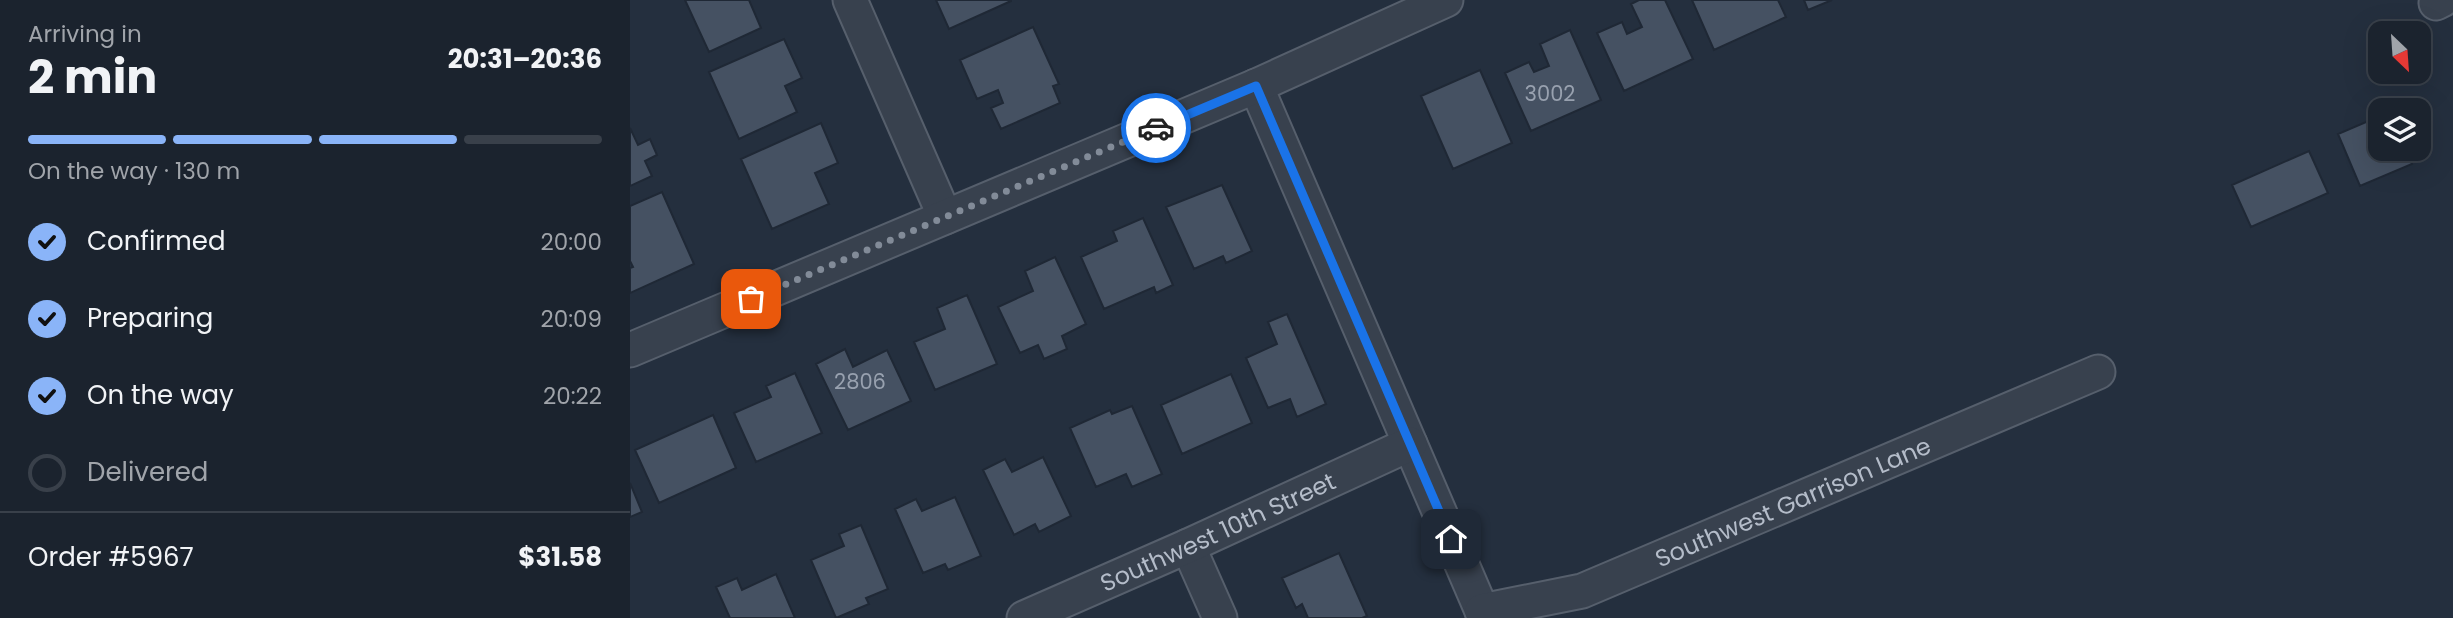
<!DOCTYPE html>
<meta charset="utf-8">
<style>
:root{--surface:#1b232e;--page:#242b36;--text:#f1f3f6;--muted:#a0a4aa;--line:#39404a;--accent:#8ab4f8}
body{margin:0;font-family:Poppins,sans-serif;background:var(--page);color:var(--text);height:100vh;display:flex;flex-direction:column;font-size:26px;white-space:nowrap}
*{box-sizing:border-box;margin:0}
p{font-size:23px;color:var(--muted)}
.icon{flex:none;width:38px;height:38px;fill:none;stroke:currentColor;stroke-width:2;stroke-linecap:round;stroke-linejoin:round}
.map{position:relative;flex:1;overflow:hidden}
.drawer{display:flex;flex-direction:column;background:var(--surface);width:630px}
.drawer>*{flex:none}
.needle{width:46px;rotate:155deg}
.tools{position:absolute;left:1738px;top:21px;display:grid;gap:14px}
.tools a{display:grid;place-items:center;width:63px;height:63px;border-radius:14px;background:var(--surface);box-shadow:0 7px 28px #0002,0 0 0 2px var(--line);font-size:35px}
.pin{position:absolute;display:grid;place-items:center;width:60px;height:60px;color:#fff;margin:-30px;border-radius:14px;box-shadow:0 4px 10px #0006}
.courier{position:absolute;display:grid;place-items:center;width:70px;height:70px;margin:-35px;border:5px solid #1a73e8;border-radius:50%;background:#fff;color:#222;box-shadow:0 2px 9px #0007}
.head em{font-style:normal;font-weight:700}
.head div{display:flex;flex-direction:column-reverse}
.head{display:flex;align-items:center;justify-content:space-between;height:119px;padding:0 28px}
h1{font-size:46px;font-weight:700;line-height:52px}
.bar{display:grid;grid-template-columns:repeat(4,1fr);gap:10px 7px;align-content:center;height:84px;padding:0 28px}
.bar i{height:9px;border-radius:5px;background:var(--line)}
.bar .on{background:var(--accent)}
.bar p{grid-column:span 4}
.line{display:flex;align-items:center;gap:18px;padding:0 28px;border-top:2px solid var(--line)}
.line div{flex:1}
ol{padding:0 28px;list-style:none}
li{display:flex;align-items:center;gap:21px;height:77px}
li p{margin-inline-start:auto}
li .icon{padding:7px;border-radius:50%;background:var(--accent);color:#111;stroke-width:4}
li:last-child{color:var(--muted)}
li i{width:38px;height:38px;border:4px solid var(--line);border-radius:50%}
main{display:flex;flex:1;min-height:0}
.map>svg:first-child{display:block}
.building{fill:#455162;stroke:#1f2835;stroke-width:2}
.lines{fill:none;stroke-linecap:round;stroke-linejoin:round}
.minor-casing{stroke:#565f6c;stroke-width:37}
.minor{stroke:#38414e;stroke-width:33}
.done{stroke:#828b98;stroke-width:7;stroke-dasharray:0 12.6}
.route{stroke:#1a73e8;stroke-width:9}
.labels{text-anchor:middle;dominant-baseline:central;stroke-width:7;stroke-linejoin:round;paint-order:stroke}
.number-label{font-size:21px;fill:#98a1af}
.street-label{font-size:24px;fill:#b4bcc9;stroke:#1d2633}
</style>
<main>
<section class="drawer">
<div class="head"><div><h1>2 min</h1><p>Arriving in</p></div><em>20:31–20:36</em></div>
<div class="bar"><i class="on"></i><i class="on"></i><i class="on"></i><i></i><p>On the way · 130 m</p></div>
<ol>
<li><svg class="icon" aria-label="check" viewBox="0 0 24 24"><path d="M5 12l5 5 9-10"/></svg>Confirmed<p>20:00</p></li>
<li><svg class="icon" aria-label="check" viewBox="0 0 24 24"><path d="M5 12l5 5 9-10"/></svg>Preparing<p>20:09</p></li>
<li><svg class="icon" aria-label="check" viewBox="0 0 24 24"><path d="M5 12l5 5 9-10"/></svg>On the way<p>20:22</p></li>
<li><i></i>Delivered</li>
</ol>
<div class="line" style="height:91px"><div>Order #5967</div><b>$31.58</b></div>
</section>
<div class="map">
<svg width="1823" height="618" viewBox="0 0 1823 618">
<rect width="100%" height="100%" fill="#242f3e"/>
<path class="building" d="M55,0H119L131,28L79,52Z
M306,0H381V1L319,29Z
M1009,0H1035L1063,59L994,91L967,33L992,22L997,34L1012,27L1001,4Z
M1062,0H1148L1156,17L1084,50Z
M1174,0H1202L1178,10Z
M403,27L429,84L423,86L430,103L371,129L361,108L373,103L368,90L347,99L330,60Z
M940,30L971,100L901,131L875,73L899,62L904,72L919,66L910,44Z
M154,39L172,78L155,86L167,112L109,139L79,72Z
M850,70L882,143L823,169L791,96Z
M1750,116V149H1776L1782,164L1730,186L1708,134Z
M191,123L208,163L185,173L199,204L142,229L111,159Z
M0,128L8,145L20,139L27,155L15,161L22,176L0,186Z
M1679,151L1698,193L1621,227L1602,185Z
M592,185L622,251L596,263L593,256L564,269L536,207Z
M32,192L64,264L0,293V268L3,267L0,261V206Z
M513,218L543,285L526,293L524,287L474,309L451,257L487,241L483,231Z
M425,257L456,324L432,336L437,349L414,359L408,345L390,353L368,307L403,291L395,271Z
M337,295L367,364L305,390L284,342L315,329L307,308Z
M657,314L696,404L667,417L660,399L638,408L616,358L647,344L638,322Z
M215,349L223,367L257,350L281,401L218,430L186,364Z
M165,373L192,433L126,462L104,413L141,397L136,386Z
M601,374L622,423L552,454L531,405Z
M502,406L532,474L502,487L496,474L466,487L440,428L480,410L482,414Z
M83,415L106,468L29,503L5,450Z
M413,457L441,516L409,532L405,524L384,535L353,470L375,459L382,472Z
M0,483L12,512L0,517Z
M325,497L351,556L318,570L315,564L293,573L265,509L286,499L292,511Z
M231,525L258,589L236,598L239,604L206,618L181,560L214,546L209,534Z
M709,553L737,616L732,618H678L672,604L666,608L652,578Z
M146,574L165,618H100L86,587L107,578L112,590Z"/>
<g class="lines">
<defs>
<g id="minor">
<path d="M220,0L315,217"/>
<path d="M1806,3L1812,0"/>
<path d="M626,86L855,618"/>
<path d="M0,350L626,86L816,0"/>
<path d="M558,546L590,618"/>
<path id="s1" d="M852,611L952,591L1468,372"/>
<path id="s2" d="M394,618L558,546L780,444"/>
</g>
</defs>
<use href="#minor" class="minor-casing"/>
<use href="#minor" class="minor"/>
</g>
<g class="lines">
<path class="done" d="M121,299L526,128"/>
<path class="route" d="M526,128L626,86L821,539"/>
</g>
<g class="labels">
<g class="number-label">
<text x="920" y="93">3002</text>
<text x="230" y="381">2806</text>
</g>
<g class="street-label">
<text stroke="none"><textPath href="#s1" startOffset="331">Southwest Garrison Lane</textPath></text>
<text stroke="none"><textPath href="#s2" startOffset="212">Southwest 10th Street</textPath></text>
</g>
</g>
</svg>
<div class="tools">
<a><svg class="needle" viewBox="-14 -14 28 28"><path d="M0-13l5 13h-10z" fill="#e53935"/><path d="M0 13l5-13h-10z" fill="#a0a4aa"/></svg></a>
<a><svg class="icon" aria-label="layers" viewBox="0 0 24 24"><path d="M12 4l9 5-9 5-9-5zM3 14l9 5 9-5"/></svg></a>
</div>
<div class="pin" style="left:121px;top:299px;background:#ea580c"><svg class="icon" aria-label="bag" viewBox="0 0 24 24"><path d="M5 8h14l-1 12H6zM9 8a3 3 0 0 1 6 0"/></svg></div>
<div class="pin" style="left:821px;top:539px;background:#1f2937"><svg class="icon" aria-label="home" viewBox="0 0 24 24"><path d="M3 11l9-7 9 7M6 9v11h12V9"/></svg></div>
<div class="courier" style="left:526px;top:128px"><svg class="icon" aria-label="car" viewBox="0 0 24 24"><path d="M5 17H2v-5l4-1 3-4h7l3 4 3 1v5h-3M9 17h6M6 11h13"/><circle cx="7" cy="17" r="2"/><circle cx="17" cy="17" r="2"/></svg></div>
</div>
</main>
